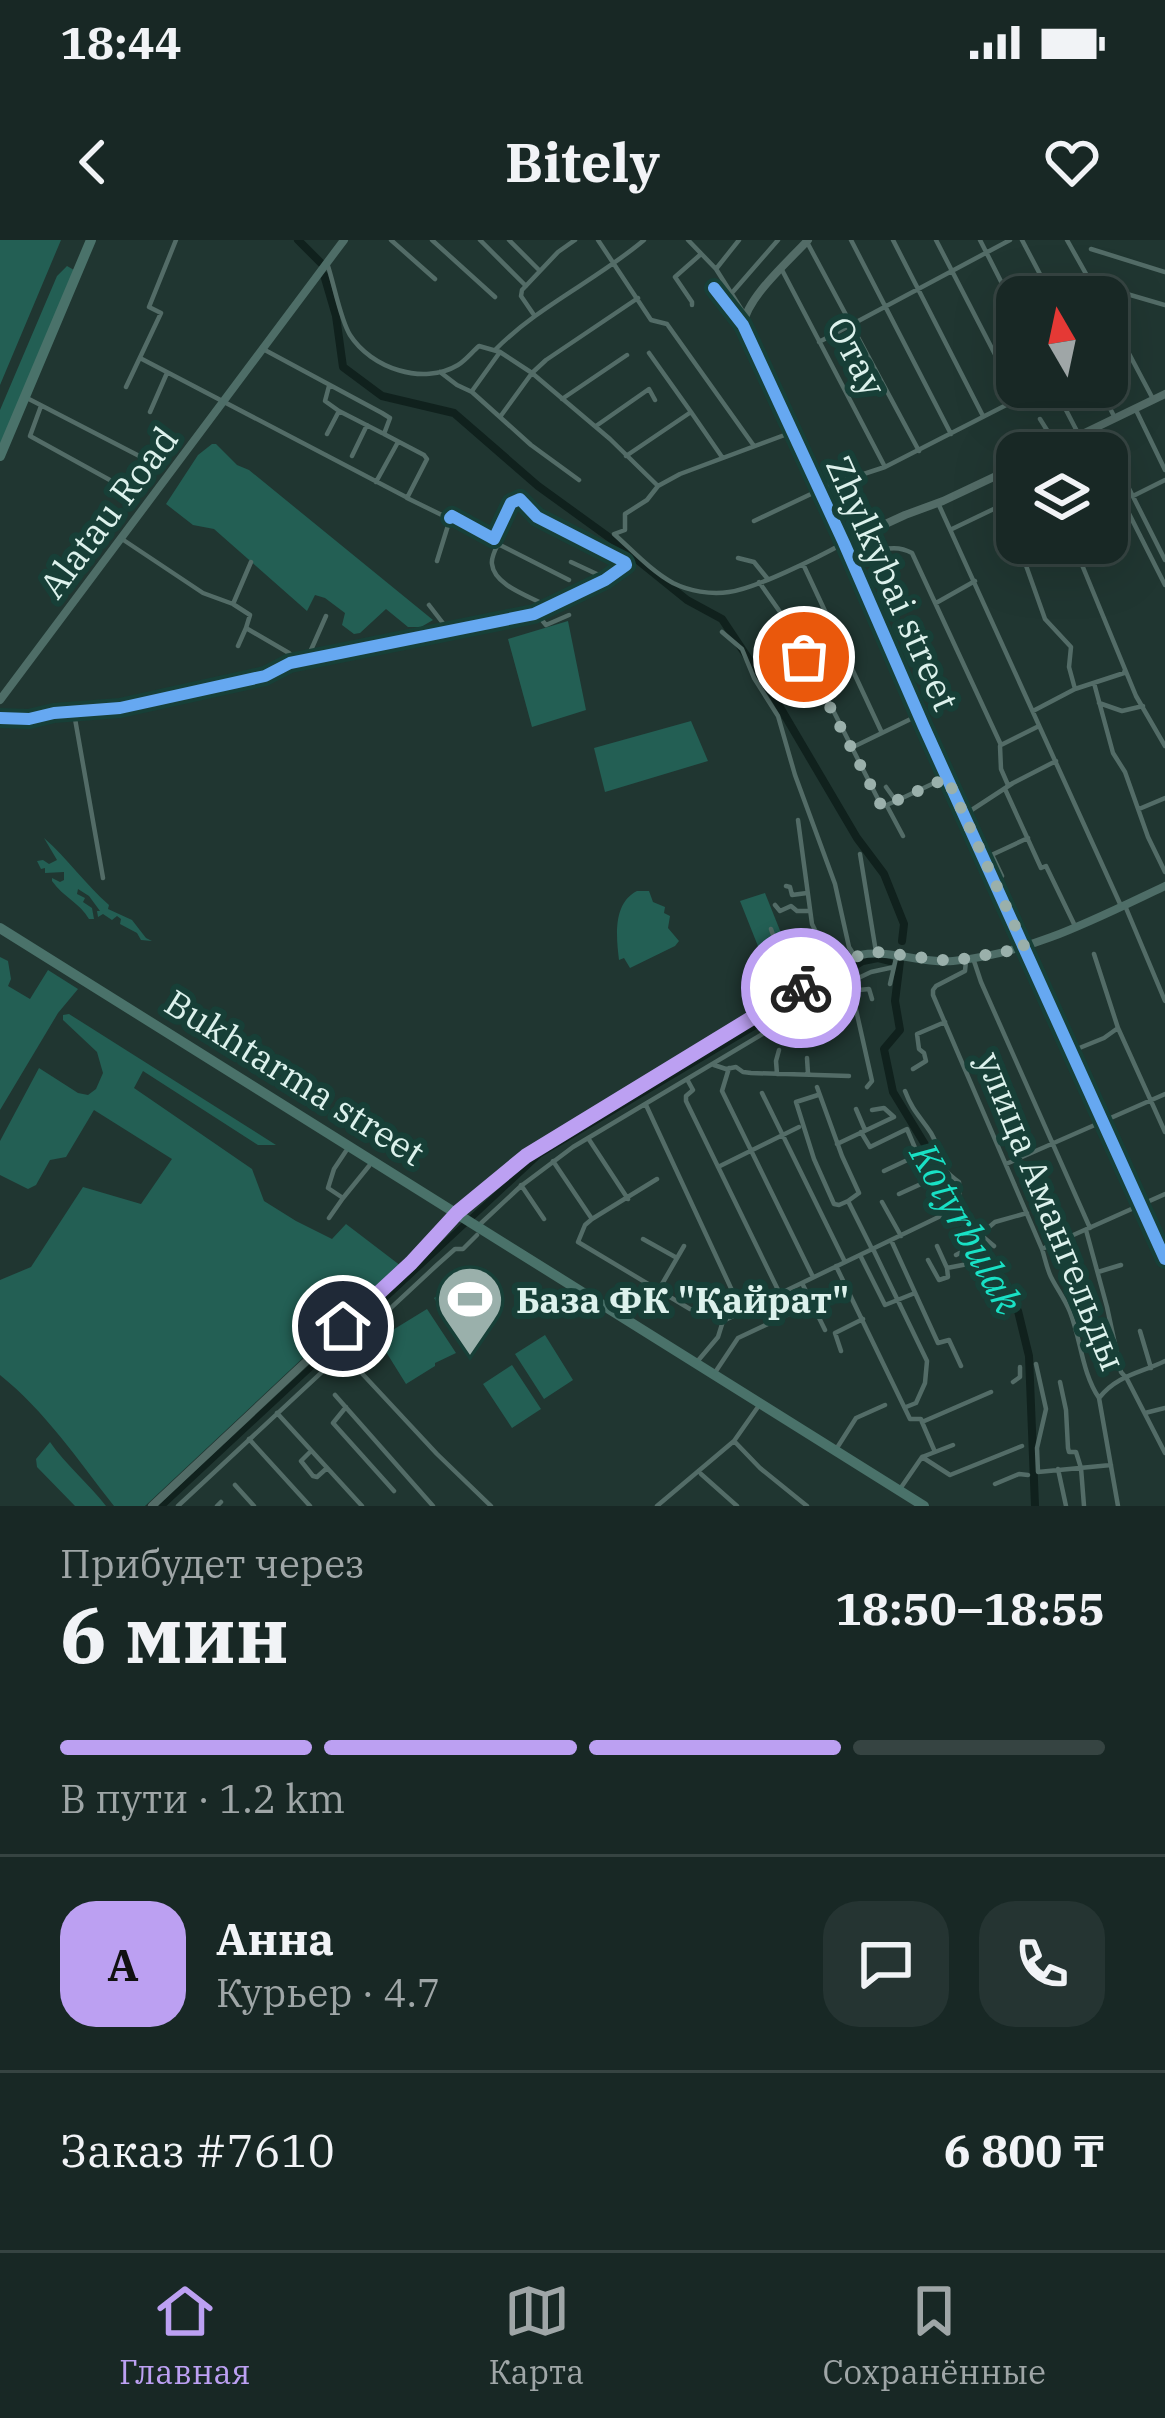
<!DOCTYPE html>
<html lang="ru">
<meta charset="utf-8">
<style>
:root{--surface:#182825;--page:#253432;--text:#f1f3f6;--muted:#9fa6a7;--line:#364442;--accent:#bca0f2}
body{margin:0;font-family:"IBM Plex Serif",serif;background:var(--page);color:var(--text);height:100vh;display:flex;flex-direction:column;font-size:45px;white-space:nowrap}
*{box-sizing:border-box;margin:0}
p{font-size:39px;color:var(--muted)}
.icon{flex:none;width:66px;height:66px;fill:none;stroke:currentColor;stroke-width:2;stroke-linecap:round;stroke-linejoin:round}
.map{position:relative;height:1266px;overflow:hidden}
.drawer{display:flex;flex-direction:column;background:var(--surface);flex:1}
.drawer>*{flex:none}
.needle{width:78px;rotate:351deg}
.tools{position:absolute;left:996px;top:36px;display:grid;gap:24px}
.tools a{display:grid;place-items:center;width:132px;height:132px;border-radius:24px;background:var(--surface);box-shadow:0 12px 48px #0002,0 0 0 3px var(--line);font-size:60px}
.pin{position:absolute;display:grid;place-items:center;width:102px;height:102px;color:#fff;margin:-51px;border:6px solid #fff;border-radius:50%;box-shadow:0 3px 12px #0007}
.courier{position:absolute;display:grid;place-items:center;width:120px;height:120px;margin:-60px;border:9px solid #bca0f2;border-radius:50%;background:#fff;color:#222;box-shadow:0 3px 15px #0007}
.head em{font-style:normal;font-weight:700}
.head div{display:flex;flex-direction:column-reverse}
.head{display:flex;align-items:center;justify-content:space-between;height:204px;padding:0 60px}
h1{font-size:78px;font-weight:700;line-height:90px}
.bar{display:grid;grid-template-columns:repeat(4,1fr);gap:18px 12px;align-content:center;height:144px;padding:0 60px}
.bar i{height:15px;border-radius:9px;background:var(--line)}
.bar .on{background:var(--accent)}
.bar p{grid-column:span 4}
.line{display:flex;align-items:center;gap:30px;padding:0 60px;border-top:3px solid var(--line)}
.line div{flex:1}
.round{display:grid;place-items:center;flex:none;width:126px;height:126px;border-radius:36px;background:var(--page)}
.status{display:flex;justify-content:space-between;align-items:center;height:84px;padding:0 60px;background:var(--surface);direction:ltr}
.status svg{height:33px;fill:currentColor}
header{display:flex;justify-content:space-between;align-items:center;height:156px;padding:0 60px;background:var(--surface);font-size:54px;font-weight:700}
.tab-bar{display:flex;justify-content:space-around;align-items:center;height:168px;border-top:3px solid var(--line);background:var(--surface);font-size:33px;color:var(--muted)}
.tab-bar a{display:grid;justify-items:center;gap:6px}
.tab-bar .on{color:var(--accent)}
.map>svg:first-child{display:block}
.green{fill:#235f54}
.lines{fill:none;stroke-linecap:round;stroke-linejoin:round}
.canal{stroke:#10211d;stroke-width:6}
.river{stroke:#10211d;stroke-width:8}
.minor{stroke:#536c67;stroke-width:4.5}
.tertiary{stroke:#536c67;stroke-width:8}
.secondary{stroke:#4e6d67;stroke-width:8}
.primary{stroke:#4a726a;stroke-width:10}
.cycleway-casing{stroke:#173f37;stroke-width:20}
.cycleway{stroke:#66a8f1;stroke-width:12}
.done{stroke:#9ab0ab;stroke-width:12;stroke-dasharray:0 21.6}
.route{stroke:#bca0f2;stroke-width:15}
.labels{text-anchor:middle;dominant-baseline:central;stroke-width:12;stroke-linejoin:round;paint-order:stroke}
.street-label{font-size:36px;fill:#dcf1ec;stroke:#173f37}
.poi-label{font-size:36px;font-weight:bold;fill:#dcf1ec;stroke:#173f37;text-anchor:start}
.water-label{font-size:39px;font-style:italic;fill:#19e1c5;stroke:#173f37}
</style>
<div class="status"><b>18:44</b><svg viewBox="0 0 49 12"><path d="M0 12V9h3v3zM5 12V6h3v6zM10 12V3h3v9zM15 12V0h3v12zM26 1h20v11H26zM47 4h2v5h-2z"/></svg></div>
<header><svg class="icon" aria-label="back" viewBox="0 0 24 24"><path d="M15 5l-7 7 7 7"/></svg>Bitely<svg class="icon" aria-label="heart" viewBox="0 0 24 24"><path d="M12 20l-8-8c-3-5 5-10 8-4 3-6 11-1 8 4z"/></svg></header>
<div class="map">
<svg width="1165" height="1266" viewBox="0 0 1165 1266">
<rect width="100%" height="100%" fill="#203631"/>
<path class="green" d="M0,0H61L0,145Z
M67,26L74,30L0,208V170L57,36Z
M212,204H216L237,225L249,230L433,380L421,387H408L386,369L360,393L354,394L342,385L345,373L325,358L315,355L307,371L214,289L193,285L166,264L198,215Z
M568,381L586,470L532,487L508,399Z
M691,481L708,521L605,552L594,508Z
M44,598C68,619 86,645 109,665L108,669L132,680L146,698L152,701L141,700L137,693L120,684L121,679L117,676L112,680L103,674L98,677L97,671H100L89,656L78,649L77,654L85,658L83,662L92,668L94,679H89C80,663 63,657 52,641V638L60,642L64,640V632L45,633V628L41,629L37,621L43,620L49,624L57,620Z
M637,651H649L653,662L665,667L664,673L670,676L668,688L679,701L675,706L630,728L624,718L619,720C616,696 613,663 637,651Z
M765,653L799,738L775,749L740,661Z
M0,717L8,721L11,739L8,746L30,759L48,730L78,749L58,773L0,870Z
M69,774L276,905H258L143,831L134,848L252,929L264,961L296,981L332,999L346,984L401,1026L145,1266H114C78,1220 45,1171 0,1135V1040L31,1027L83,947L141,964L172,919L94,870L66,917L50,920L36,945L28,949L0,935V901L39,828L78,853L88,855L96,849L103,833L97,812L63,780V775Z
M464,1039L493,1084L463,1102L434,1058Z
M427,1069L456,1113L435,1123V1126L406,1144L378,1099Z
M545,1095L573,1140L544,1159L515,1114Z
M512,1125L541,1169L512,1188L483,1144Z
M50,1202C66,1225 88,1243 106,1266H75L37,1227L36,1219Z"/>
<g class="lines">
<path class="canal" d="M162,1266L539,915L863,722L878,719L890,722"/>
<path class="river" d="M298,0L321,23
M324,35L336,76L343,127L382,156L454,173L538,246L614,301L687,360L722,379L774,457L857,598L884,634L904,684L902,701
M900,721L895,761L900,790L884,809L893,852L929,911L973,1006L993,1023L1018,1071L1029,1116L1035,1266"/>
<path class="minor" d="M391,0L435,39
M432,0L495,57
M480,0L526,46
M509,0L539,30
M598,0L651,80L667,84L754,206
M688,0L716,29L745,75
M851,0L951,194
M893,0L983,176
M980,0L1017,73
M1022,0L1052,57
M1067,0L1099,57
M808,4L919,211
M1091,9L1165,32
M327,23C334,43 340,79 350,95C371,128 423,146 458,125C466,120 472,112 479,106L500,112L532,133L610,199L657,245
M716,29L739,0
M782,30L885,227
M714,48L743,85
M1110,49L1165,65
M731,54L778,0
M692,65V62L675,37L701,14
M1107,72L1153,159
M534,75L521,56L522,50L558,12L575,0
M819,102L1010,0
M263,109L382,173L390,178L384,194L424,215L427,219L407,258L450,279L437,321
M495,110C538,66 597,40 644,0
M140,118L406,257
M440,132L457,145L472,152L531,205L579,240
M126,147L161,73L149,67L176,0
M1054,147L1079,195
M1099,147L1115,178
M472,151L500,112
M25,157L147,220L151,225L137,255L30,196L41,166
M562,159L627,115
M1135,168L1165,230
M339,171L382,193
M150,172L167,133
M691,172L722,217
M500,177L532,133L546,120L638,58
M1040,179L1057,206
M596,186L649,149L655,160
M1098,187L1165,320
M1090,191L1099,213
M790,193L680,234L658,246L647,260L625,274V290L614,294C632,310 651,331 673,343C689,351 711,355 729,352C755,349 819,317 844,303
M327,194L339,171L325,161L329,146
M352,216L367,185
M626,216L691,172L649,113
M1107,230L1165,345
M376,242L398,202
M1133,256L1165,240
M938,263L1121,666L1126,668L1165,761
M754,281L830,245L885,227L1018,159L936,0
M952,289L1000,266L1017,302
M122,299L203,353L233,364L250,375L246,388L289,413L295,420
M1018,303L1045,379L1071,407L1069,427L1075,449
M1073,303L1136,456L1165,506
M498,304C496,308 491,319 492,324C494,346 532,357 549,367
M498,304L569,340
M738,318L754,322L767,338
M852,321C873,314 891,301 912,313L1001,505L1039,486
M571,322L601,336L604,341
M803,324L882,493
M759,342L792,389L882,567L896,561
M936,363L975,341
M233,364L251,322
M429,365L449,391
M536,373L546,385L569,375
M722,392L742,409L754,438L778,476L795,535L835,644L849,707L854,715
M238,406L246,388
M307,419L326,376
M1094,443L1113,513L1125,532L1148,597L1165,632
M1099,463L1122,471L1143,466
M1033,471L1075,449L1124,433L1125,430
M74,473L103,638
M0,478L29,479L54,473L120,468L265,436L290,423L534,374L605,340L626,325L625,322L537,277L520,259L511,263L494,299L452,276L450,278
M1000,506L1001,529L1008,545L1005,549L1041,628L1046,626L1075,686
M851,508L919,475
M886,547L896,561L947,537
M887,566L903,596
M1139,569L1165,558
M964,575L1013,543L1056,521
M798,580L812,684L834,728
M860,614L876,712
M992,615L1002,636L996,640
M985,618L1028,598
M786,646L790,647L792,655L807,653
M775,665L780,671L791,666L797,671H810
M771,689L779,712
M776,701L788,699L806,745
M1094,714L1118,788L1165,892
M973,718L981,742L1090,988
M966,721L965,731L936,746L933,750V755L1042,1009C1045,1018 1047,1029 1051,1037C1057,1049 1065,1059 1070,1072C1081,1100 1082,1133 1099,1158L1118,1266
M853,740L859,750L869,749L872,759
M850,743L872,841L867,847
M890,744L894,727
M1072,811L1104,798L1118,788
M807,818L808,834
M714,825L726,829L736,827L743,832L751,833L849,836
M729,828L722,851L813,1037
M913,829L926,821L924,813L919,809L917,794L945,782
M777,834L776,821L779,810
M688,841L693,850L686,856V861L780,1054
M817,847L842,916L859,953L848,961
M905,851C913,872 920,876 931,893C945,917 933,924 959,942L960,968L975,990L994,1006
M762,853L844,1020
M818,855L796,862L814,919L834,964L839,965L848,961L872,1009
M646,865L742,1072
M856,869L865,890
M861,892L870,907L907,889L918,915
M588,898L628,959
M837,904L894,877L884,868L872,870
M553,921L592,979L585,985L578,1002L690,1069
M1006,924L1165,854
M718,927L799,887
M884,931L918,915L932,939
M521,945L544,979
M343,958L369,926
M882,962L901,996
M329,978L343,958L328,948L334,929L346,911
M592,979L657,939
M477,987L521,946L573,907L850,742L871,732L894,727L896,718
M1086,990L1107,1067L1121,1132L1127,1139L1165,1213
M981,994L995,982L1027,973
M643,999L677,1018
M891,1000L938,1103L949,1100L961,1126
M937,1006L947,1028L973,1023
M873,1009L927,1121L925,1143L916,1163L906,1167
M1042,1009L1165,954
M860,1015L885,1065L915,1053
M956,1015L969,1008
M928,1020L939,1040L948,1037L947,1028
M836,1026L910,1179H921L922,1182
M1098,1032L1121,1025
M802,1043L825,1090
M658,1051L684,1006
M1140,1091L1151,1128
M841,1111L835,1093L863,1079
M342,1112L437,1214L491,1266
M696,1123L718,1097L723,1081L949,972L932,939L899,954
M1036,1124L1046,1169L1037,1208L1038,1232L1111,1225
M714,1134L738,1098L812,1063
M1013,1142L1020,1137V1127
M1060,1142L1066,1170L1068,1208L1069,1212H1076L1081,1228L1084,1266
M335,1155L433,1266
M1099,1158C1117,1135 1141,1133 1165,1121
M346,1167L333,1183L394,1251
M277,1173L362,1266
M1145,1173L1165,1168
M249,1199L310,1266
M735,1202L760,1228L807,1266
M311,1211L301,1221L313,1236L317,1237L327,1228
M835,1211L856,1178L885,1165
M935,1212L953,1205
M922,1217L950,1235L1022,1206
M1058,1229L1066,1266
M701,1234L737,1266
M995,1244L1019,1234L1028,1235
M235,1245L254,1266
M900,1249L922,1217L935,1212L922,1182L991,1152
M178,1266L437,1025L455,1009H463L477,995
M217,1266L221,1262
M657,1266L734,1201L760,1164"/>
<path class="tertiary" d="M808,0C787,23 748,56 743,85L844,303L924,487L1165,1019
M1043,213L1165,154
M844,303L905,275L943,261L1017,226
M152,1266L411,1023L453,979"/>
<path class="secondary" d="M0,460L344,0
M453,979L473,958L528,915L667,828L860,715C892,709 921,724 953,721C1029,714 1097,678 1165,646"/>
<path class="primary" d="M0,216L91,0
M0,688L924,1266"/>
<defs>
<path id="cycleway" d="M714,48L743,85L844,303L924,487L1165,1019
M0,478L29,479L54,473L120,468L265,436L290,423L534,374L605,340L626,325L625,322L537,277L520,259L511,263L494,299L452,276L450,278"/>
</defs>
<use href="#cycleway" class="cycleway-casing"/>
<use href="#cycleway" class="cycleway"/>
</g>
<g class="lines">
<path class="done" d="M801,748L860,715L876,712L951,721L1025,708L947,538L882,567L804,417"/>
<path class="route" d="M343,1086L411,1023L458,972L526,916L801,748"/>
</g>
<defs>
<symbol id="stadium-pin" viewBox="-11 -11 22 30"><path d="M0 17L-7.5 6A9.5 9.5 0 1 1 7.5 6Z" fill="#9ab0ab" stroke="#173f37"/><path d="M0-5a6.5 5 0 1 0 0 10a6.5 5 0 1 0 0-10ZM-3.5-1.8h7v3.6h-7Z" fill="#fff"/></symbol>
</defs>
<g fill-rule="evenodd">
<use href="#stadium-pin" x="432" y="1021" width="76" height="104"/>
</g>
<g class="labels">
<g class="street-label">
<text transform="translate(857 116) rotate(62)">Отау</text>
<text transform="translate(108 272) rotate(-53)">Alatau Road</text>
<text transform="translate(893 343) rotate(66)">Zhylkybai street</text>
<text transform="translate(295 837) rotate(32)">Bukhtarma street</text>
<text transform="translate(1052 971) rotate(68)">улица Амангельды</text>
</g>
<g class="poi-label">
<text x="516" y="1059">База ФК "Қайрат"</text>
</g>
<g class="water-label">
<text transform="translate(967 988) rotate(61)">Kotyrbulak</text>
</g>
</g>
</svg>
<div class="tools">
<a><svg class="needle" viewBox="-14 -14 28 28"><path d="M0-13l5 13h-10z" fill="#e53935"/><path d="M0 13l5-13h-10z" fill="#9fa6a7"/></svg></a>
<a><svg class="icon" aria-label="layers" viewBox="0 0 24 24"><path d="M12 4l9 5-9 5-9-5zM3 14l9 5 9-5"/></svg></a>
</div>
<div class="pin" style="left:804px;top:417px;background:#ea580c"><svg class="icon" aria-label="bag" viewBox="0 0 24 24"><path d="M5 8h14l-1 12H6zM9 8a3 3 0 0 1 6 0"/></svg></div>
<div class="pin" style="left:343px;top:1086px;background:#1f2937"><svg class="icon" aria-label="home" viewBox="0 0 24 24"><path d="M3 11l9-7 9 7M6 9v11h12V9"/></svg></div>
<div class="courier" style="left:801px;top:748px"><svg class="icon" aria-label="bike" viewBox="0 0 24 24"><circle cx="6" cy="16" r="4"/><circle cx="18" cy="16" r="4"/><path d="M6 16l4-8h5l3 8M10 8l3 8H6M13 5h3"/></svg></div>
</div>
<section class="drawer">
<div class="head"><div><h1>6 мин</h1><p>Прибудет через</p></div><em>18:50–18:55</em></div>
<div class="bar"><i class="on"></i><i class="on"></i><i class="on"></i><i></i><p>В пути · 1.2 km</p></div>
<div class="line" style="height:216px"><b class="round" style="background:var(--accent);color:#111">А</b><div><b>Анна</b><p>Курьер · 4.7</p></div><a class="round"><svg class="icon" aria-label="chat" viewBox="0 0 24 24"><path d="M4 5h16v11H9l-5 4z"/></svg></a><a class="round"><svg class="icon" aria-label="phone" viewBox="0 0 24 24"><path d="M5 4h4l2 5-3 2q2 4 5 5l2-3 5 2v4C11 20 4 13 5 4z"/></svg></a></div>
<div class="line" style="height:156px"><div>Заказ #7610</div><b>6 800 ₸</b></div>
</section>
<nav class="tab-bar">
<a class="on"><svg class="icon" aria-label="home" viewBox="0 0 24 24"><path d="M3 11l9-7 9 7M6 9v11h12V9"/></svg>Главная</a>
<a><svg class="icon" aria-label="map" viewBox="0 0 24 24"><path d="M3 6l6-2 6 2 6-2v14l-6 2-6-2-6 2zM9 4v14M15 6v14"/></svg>Карта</a>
<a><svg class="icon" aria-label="saved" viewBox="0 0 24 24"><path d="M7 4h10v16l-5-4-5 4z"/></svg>Сохранённые</a>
</nav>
